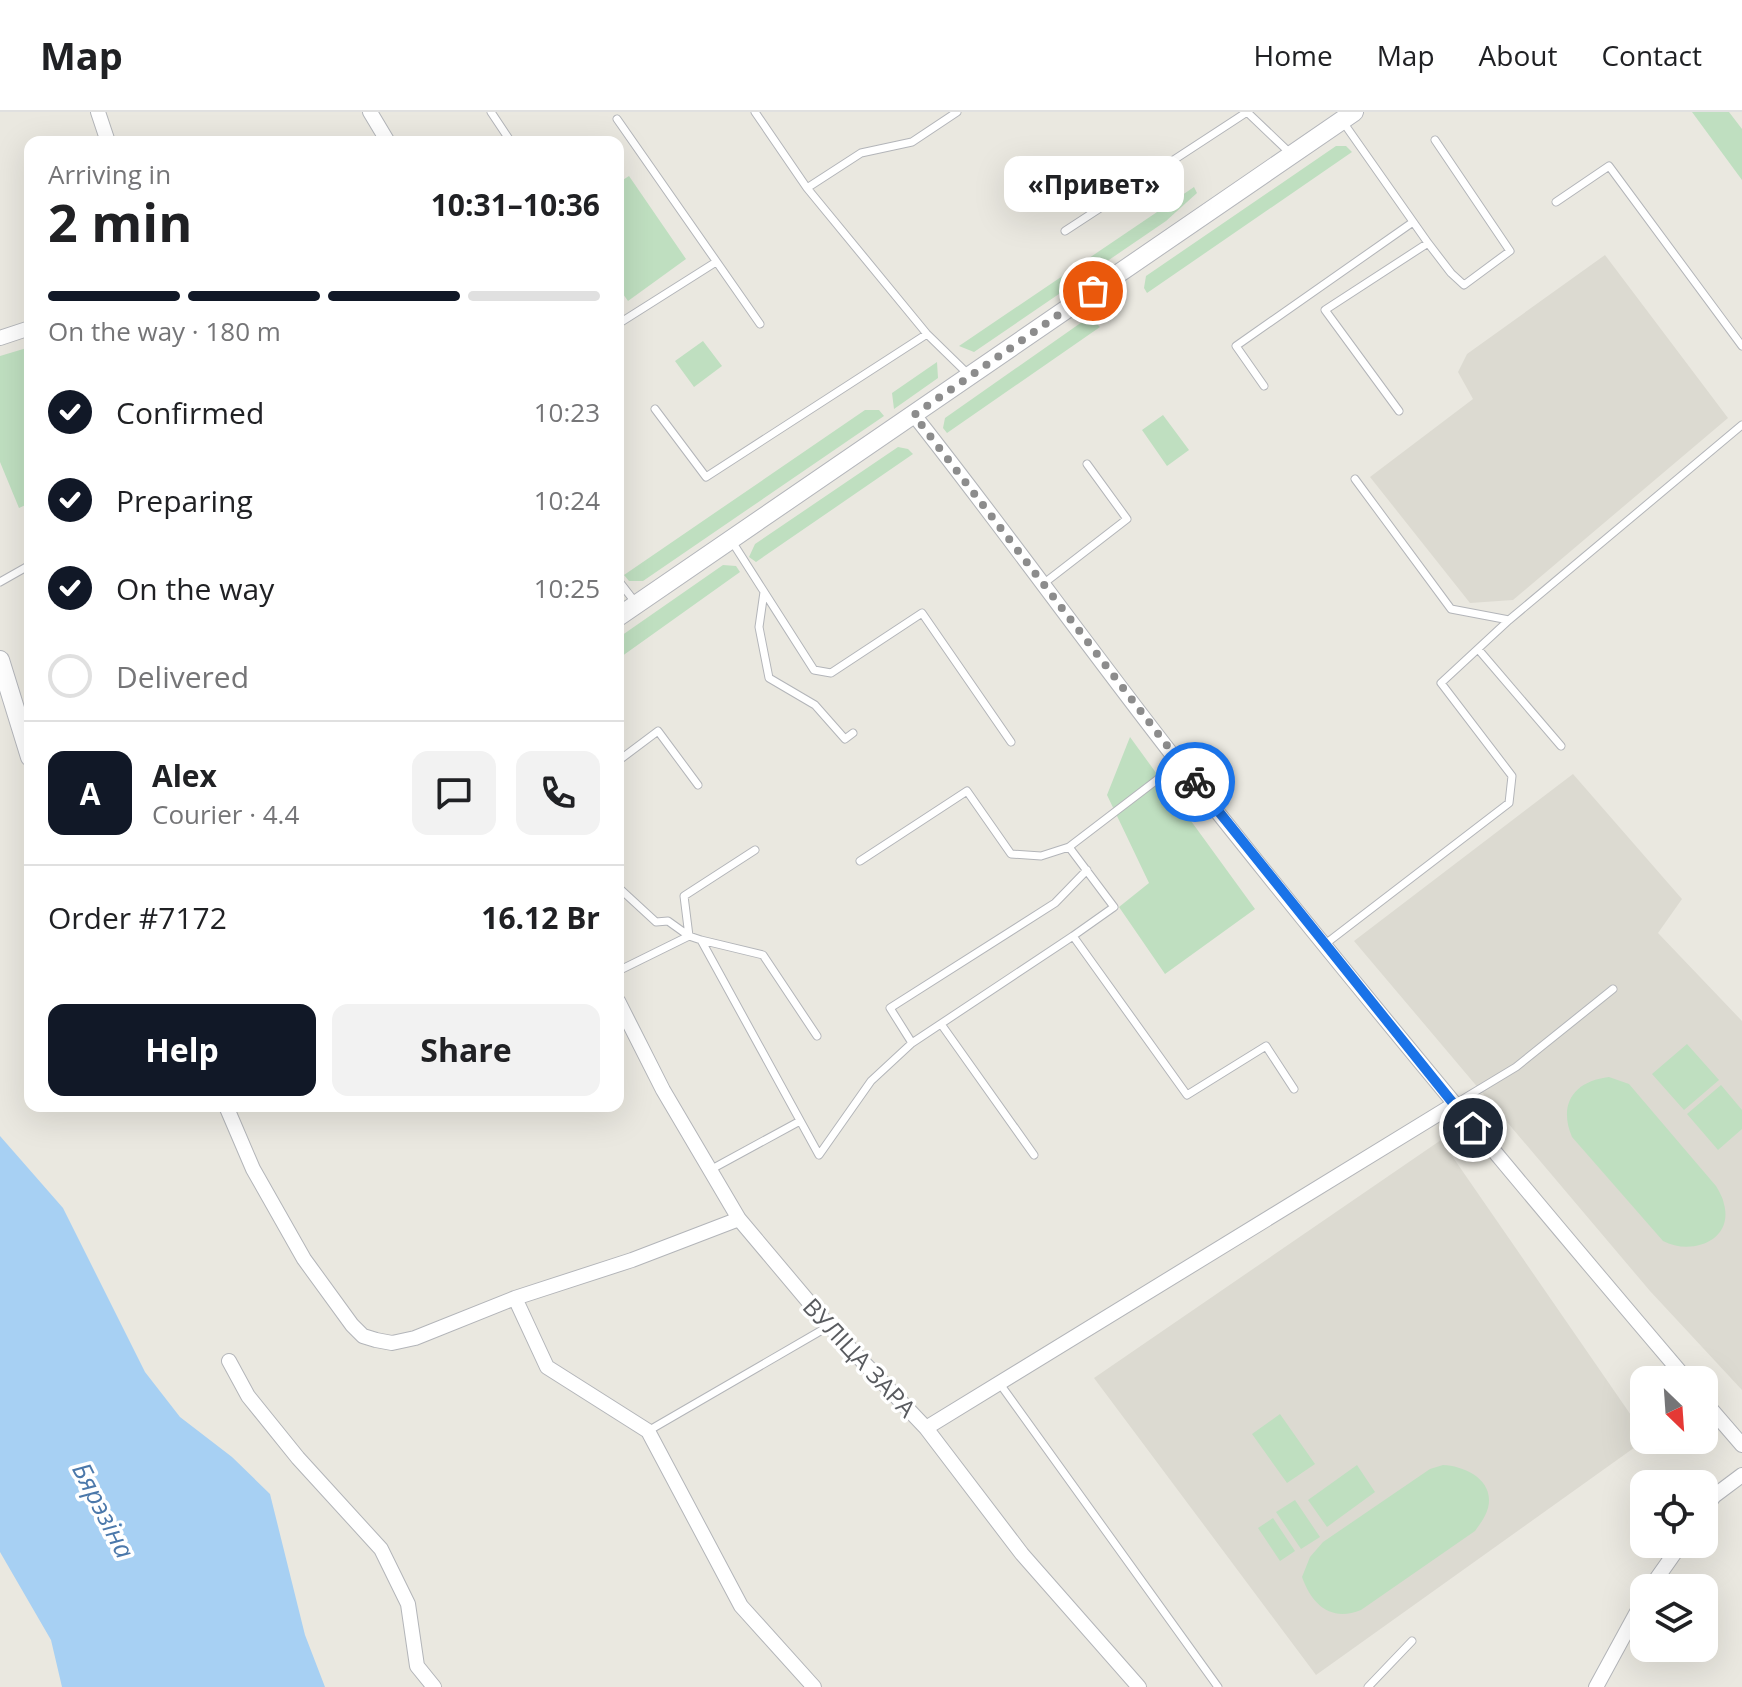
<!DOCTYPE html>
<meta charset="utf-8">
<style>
:root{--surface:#fff;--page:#f2f2f2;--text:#202124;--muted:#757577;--line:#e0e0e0;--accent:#111827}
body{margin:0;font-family:"Open Sans",sans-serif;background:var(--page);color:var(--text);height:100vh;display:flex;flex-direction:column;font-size:30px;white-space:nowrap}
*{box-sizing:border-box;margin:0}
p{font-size:26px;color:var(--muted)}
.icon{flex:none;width:44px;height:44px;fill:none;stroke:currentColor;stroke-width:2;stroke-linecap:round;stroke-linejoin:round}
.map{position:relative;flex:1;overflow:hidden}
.sheet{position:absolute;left:24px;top:24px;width:600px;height:976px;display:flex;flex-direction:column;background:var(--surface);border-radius:16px;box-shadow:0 8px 32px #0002}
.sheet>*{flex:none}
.needle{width:52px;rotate:155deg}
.fabs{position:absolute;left:1630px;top:1254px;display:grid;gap:16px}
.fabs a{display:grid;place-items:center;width:88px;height:88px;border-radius:16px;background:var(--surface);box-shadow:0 8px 32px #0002;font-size:40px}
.pin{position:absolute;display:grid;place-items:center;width:68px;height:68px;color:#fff;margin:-34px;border:4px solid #fff;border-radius:50%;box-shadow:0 2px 8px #0007}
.courier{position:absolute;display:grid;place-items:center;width:80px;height:80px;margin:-40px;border:6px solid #1a73e8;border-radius:50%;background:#fff;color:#222;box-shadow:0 2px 10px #0007}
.bubble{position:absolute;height:56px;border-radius:16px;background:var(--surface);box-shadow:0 8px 32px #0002;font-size:26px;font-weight:700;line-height:56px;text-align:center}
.overview em{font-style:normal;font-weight:700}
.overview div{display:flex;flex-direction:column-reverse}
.overview{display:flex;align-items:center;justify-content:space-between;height:136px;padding:0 24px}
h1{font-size:52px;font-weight:700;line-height:60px}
.bar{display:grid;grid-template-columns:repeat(4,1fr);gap:12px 8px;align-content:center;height:96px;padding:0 24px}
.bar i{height:10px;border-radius:6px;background:var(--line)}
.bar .on{background:var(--accent)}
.bar p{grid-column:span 4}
.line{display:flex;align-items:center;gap:20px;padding:0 24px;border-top:2px solid var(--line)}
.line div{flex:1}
.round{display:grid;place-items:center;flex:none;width:84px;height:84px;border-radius:16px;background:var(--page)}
ol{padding:0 24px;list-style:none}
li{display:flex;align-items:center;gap:24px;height:88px}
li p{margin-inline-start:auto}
li .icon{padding:8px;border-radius:50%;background:var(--accent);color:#fff;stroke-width:4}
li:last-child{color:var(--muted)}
li i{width:44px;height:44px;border:4px solid var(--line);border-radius:50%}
.button{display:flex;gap:16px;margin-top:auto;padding:16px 24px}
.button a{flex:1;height:92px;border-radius:16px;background:var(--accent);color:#fff;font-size:32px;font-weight:700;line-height:92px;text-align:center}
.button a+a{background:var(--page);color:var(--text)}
header{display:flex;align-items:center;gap:48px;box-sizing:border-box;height:112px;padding:0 40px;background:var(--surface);border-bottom:2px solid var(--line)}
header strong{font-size:38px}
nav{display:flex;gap:44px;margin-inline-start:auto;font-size:28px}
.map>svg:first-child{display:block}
.education{fill:#dcdad1}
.green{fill:#bfdfc0}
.water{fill:#a7d0f3}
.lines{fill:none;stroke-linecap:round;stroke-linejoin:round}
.lane-casing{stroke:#b3b5b9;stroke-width:9}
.street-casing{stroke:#b3b5b9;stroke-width:16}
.secondary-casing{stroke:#b4b6bb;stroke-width:20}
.lane{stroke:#fff;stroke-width:7}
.street{stroke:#fff;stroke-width:14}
.secondary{stroke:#fff;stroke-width:18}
.done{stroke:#8c8c8c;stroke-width:8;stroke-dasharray:0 14.4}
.route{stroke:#1a73e8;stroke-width:10}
.labels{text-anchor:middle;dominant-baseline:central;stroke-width:7;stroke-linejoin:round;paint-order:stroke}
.street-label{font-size:24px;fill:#595b5f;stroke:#fff}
.water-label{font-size:26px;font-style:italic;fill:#4b78aa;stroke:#fff}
</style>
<header>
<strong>Map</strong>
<nav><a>Home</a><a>Map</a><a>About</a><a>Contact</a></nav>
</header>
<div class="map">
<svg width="1742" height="1575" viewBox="0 0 1742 1575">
<rect width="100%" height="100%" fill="#eae8e0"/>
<path class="education" d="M1605,143L1728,306L1513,488L1470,491L1370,365L1473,287L1458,260L1467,242Z
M1573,662L1682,787L1658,821L1742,909V1278L1650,1179L1354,829Z
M1441,1028L1644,1322L1645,1328L1316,1563L1094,1266Z"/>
<path class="green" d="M1692,0H1729L1742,17V68Z
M1336,34H1346L1352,40L1147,181L1144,176L1146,164Z
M629,64L686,147L628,189L618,175V71Z
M1194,75L1197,81L1166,109L974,240L959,234Z
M1094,209L1100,215L947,321L943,316L945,306L1082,210Z
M703,229L722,254L694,275L675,249Z
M30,235V391L19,396L0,350V244Z
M937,250L938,266L894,297L892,281Z
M865,298H879L884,304L643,469H629L624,463Z
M1163,303L1189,338L1167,354L1142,318Z
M898,335L908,337L913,342L756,450L749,445L755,432Z
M723,453L736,454L740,460L618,547V526Z
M1130,625L1255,797L1165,862L1119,795L1149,771L1107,683Z
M1687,932L1719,968L1684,998L1652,962Z
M1609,965L1629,972L1716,1074C1719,1079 1723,1086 1724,1092C1734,1129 1691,1144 1663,1129L1572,1025C1558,992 1574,969 1609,965Z
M1721,973L1742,998V1017L1718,1038L1687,1002Z
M1280,1302L1315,1352L1287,1371L1252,1322Z
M1357,1353L1375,1380L1327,1415L1308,1388Z
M1443,1353C1465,1354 1495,1368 1488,1396C1486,1404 1480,1412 1475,1419L1361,1498C1331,1510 1312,1493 1302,1465L1310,1445L1323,1430L1430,1357Z
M1295,1388L1320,1425L1301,1437L1276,1400Z
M1273,1406L1295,1439L1280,1449L1258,1416Z"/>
<path class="water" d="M0,1024L63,1096L145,1260L180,1305L232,1345L270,1382L305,1523L325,1575H62L51,1528L0,1440Z"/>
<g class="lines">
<defs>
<path id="lane" d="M491,0L511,30
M755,0L807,76L861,41L912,30L957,0
M617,7L760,212
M1343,10L1428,131L1451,161L1464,173L1510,139L1435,28
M807,76L927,222L968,262
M1556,90L1609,54L1742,234
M1065,119L1247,0L1290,41
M618,212L716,150
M1264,274L1236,234L1413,110
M655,297L706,365L927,222
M1399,299L1325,198L1428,131
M1355,367L1451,497L1509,508L1742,313
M731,428L814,558L831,561L922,501L1011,630
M618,468L635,490
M0,470L30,453
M1043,472L1127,407L1087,352
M764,480L759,515L769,566L815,593L845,627L853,621
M1478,537L1561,634
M618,649L658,619L698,673
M1069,735L1114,795L1073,824L1187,983L1266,934L1294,977
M860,749L967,679L1011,742L1041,744L1069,735L1179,651
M618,775L656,810L668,809L689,824
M689,824L684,784L755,738
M701,828L763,843L817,924
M1324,833L1509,691L1512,664L1441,571L1509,508
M618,859L689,824L701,828L819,1043L871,969L912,931L1073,824
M941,912L1034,1043
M912,931L890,896L1055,791L1087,758
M1453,993L1516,955L1613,877
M710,1058L800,1009
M1000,1272L1218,1575
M648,1319L829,1214
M1368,1575L1412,1529"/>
<path id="street" d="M98,0L108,30
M370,0L388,30
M0,226L30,216
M914,303C1005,418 1090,538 1181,654C1345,862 1515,1066 1687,1268
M618,889L663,978L739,1107L829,1214L926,1316L1022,1442L1139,1575
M226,994L253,1057L304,1147L352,1213L363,1224L376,1228L392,1231L415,1226L515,1186L632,1148L739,1107
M515,1186L547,1255L648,1319L741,1494L814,1575
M229,1249L248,1284L298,1346L381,1437L408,1492L417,1554L434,1575
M1704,1289L1742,1333
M926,1316L1453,993
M1704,1398L1714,1384L1742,1363
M1650,1476L1681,1432
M1596,1575L1644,1487"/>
<path id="secondary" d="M618,505L1354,0
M0,548L30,645"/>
</defs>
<use href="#lane" class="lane-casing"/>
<use href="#street" class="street-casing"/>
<use href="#secondary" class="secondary-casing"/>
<use href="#lane" class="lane"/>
<use href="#street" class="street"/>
<use href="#secondary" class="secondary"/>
</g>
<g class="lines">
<path class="done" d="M1093,179L914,303L1195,670"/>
<path class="route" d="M1195,670L1473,1016"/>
</g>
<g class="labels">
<g class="street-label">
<text transform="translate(860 1245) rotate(47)">ВУЛІЦА ЗАРА</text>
</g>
<g class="water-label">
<text transform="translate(104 1398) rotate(63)">Бярэзіна</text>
</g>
</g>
</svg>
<div class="fabs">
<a><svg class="needle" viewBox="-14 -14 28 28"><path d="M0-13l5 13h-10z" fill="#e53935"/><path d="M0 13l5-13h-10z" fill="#757577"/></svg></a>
<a><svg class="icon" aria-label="locate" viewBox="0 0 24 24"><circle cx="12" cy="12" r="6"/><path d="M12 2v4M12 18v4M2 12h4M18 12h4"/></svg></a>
<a><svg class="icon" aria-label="layers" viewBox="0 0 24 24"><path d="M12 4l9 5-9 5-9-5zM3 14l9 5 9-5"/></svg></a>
</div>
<div class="pin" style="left:1093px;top:179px;background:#ea580c"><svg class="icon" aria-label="bag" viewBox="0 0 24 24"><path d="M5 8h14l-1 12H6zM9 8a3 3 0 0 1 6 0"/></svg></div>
<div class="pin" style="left:1473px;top:1016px;background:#1f2937"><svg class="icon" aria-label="home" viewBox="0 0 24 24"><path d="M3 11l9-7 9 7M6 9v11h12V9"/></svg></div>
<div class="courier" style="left:1195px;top:670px"><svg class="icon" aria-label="bike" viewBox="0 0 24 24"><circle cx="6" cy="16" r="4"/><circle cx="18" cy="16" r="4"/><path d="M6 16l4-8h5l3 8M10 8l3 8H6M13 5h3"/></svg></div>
<div class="bubble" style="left:1004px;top:44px;width:180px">«Привет»</div>
<section class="sheet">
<div class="overview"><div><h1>2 min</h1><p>Arriving in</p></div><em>10:31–10:36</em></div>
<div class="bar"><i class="on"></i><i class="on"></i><i class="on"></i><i></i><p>On the way · 180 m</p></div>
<ol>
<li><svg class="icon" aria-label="check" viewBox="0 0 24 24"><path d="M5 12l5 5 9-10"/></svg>Confirmed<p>10:23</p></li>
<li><svg class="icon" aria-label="check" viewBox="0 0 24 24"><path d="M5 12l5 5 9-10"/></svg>Preparing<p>10:24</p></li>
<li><svg class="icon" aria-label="check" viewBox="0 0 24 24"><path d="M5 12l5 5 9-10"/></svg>On the way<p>10:25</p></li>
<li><i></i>Delivered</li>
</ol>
<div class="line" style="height:144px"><b class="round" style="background:var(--accent);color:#fff">A</b><div><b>Alex</b><p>Courier · 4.4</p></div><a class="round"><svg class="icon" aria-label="chat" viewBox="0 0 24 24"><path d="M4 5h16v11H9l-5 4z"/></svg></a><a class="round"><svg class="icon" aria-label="phone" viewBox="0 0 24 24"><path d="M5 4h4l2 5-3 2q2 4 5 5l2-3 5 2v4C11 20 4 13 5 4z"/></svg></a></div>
<div class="line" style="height:104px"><div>Order #7172</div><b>16.12 Br</b></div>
<div class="button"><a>Help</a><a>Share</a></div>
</section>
</div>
